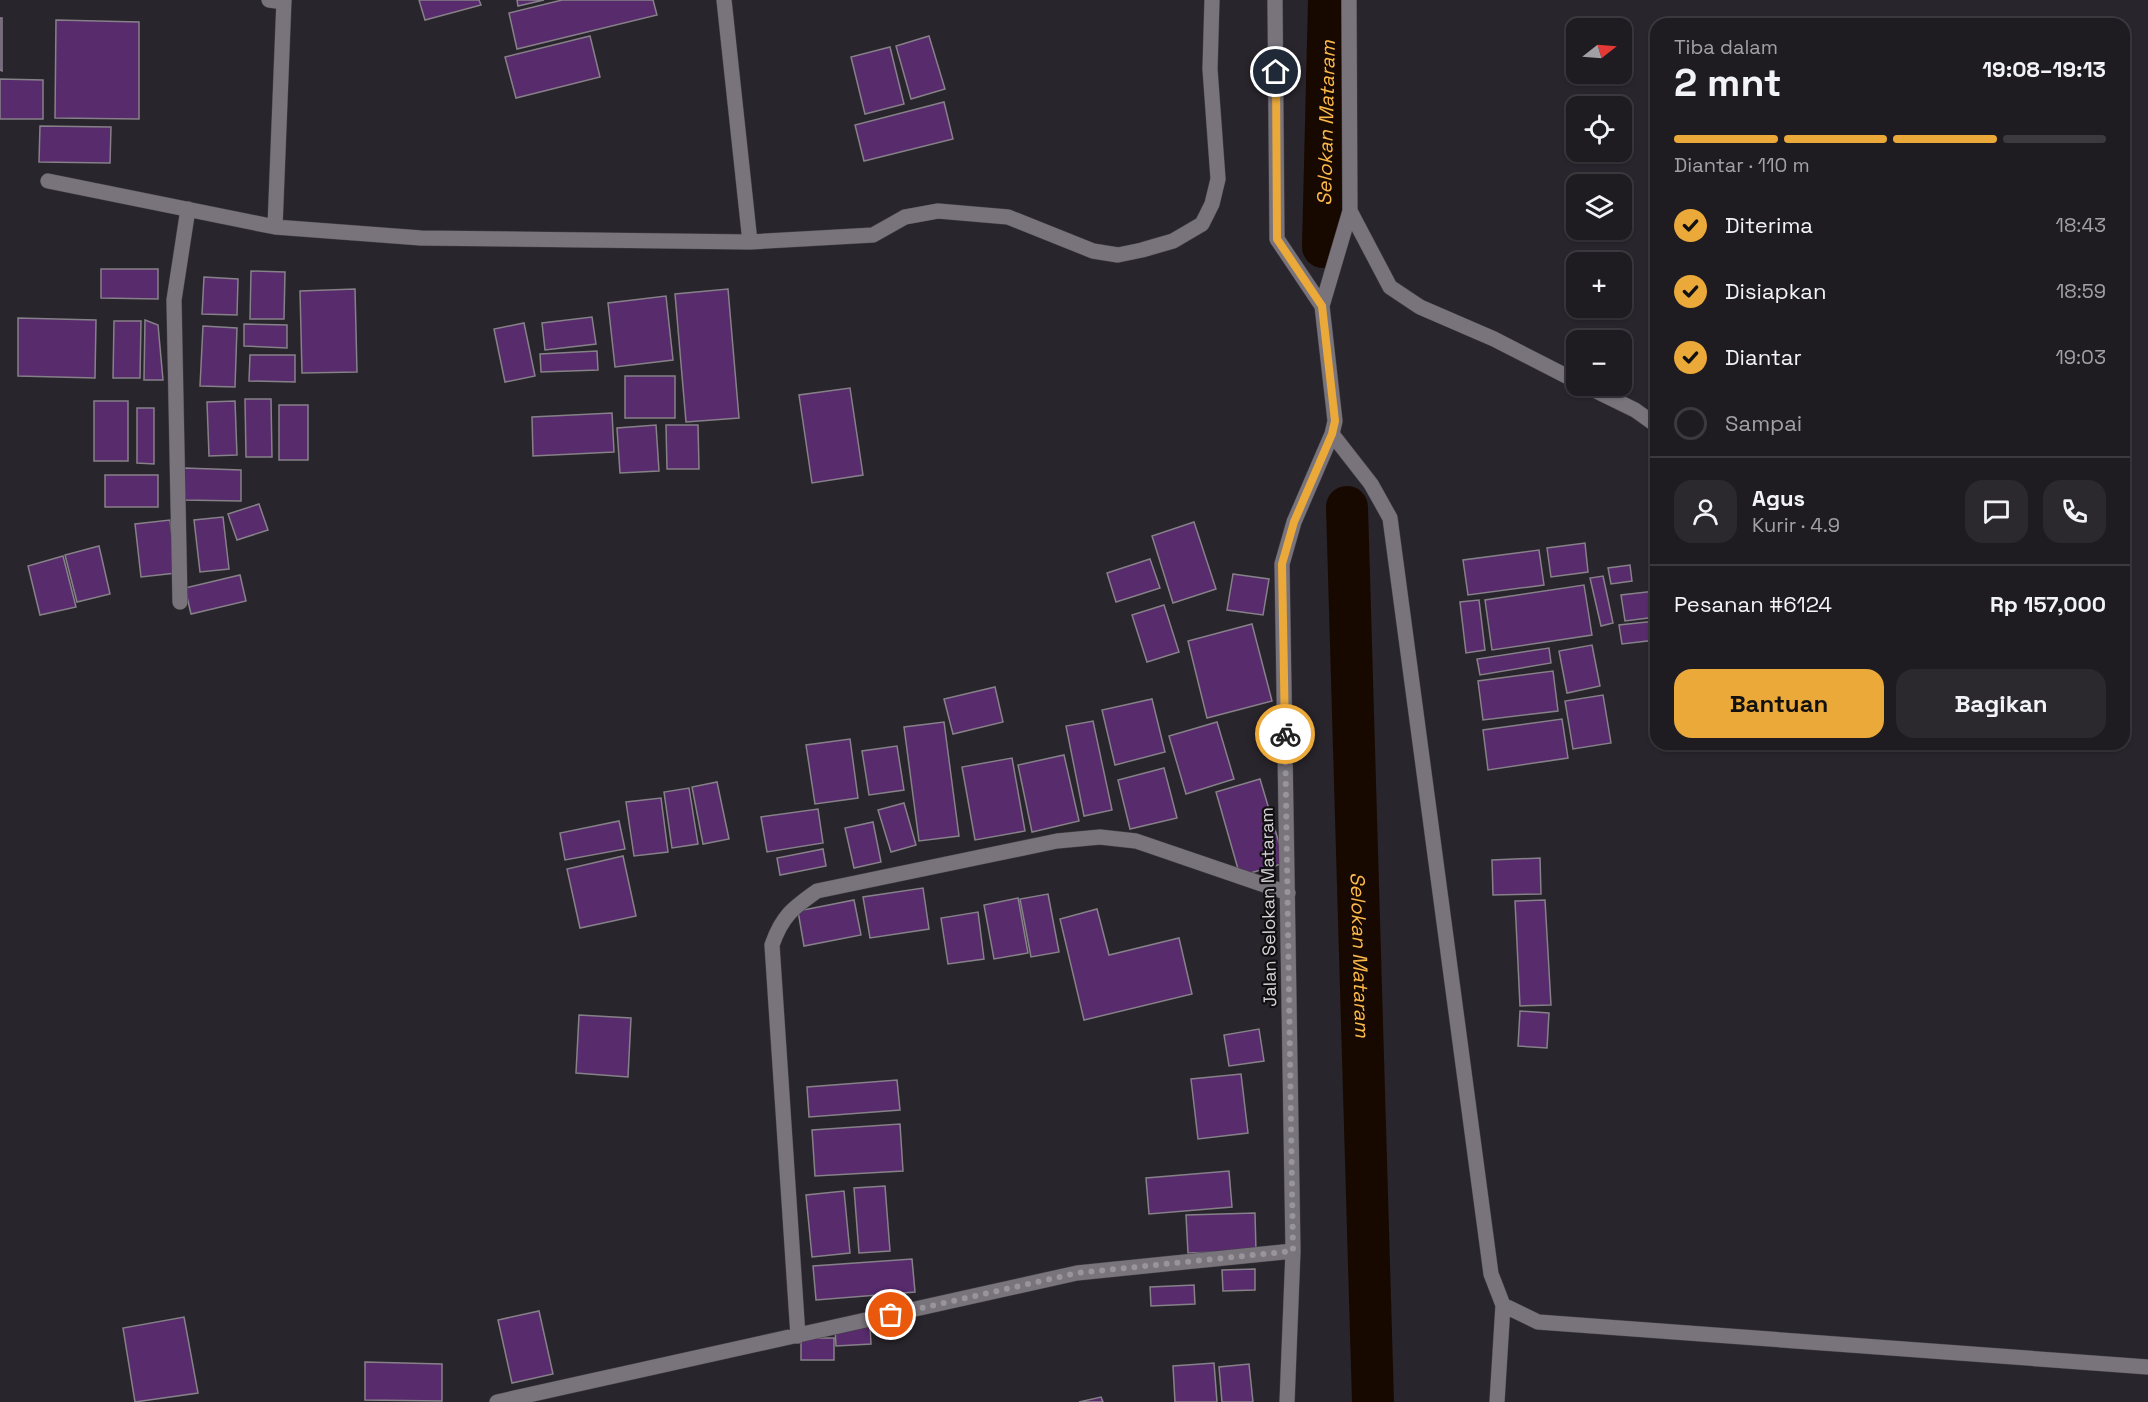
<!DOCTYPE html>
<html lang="id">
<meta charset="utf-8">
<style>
:root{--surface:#1f1c21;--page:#2c292e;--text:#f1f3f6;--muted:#a1a1a5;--line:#3c3a3f;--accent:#eba93a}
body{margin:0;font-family:"Space Grotesk",sans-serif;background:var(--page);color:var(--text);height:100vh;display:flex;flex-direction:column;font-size:22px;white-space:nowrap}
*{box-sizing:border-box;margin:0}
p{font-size:20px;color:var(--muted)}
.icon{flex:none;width:33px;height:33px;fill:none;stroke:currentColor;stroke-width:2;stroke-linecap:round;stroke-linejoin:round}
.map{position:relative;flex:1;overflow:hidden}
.side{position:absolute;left:1650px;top:18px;width:480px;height:732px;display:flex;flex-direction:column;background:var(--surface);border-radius:18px;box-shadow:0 2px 4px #0004,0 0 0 2px var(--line)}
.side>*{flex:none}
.needle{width:39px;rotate:73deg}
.fabs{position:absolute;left:1566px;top:18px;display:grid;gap:12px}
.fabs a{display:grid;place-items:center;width:66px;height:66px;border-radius:12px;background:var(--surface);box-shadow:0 2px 4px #0004,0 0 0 2px var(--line);font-size:30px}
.pin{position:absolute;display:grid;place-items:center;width:51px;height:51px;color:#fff;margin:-26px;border:3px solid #fff;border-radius:50%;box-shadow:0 2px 6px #0007}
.courier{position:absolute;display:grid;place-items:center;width:60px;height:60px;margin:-30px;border:4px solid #eba93a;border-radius:50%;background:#fff;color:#222;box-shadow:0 2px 8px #0007}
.summary em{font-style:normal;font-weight:600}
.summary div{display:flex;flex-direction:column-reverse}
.summary{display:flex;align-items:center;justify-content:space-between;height:102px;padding:0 24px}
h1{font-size:39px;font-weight:600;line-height:45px}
.bar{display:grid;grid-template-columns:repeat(4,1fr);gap:9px 6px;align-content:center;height:72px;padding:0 24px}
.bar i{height:8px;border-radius:4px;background:var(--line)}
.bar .current{background:var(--accent)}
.bar p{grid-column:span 4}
.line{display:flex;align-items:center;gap:15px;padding:0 24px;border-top:2px solid var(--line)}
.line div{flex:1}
.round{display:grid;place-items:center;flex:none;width:63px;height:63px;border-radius:18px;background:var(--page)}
ol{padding:0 24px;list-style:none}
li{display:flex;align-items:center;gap:18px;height:66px}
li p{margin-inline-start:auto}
li .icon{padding:6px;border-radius:50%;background:var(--accent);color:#111;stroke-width:4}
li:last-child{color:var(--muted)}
li i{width:33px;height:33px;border:3px solid var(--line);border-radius:50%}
.button{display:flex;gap:12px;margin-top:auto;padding:12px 24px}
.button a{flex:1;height:69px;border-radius:18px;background:var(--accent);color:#111;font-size:24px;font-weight:600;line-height:69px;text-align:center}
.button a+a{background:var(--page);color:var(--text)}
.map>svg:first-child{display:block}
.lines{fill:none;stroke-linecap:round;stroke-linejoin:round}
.canal{stroke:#180900;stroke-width:42}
.building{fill:#572b6c;stroke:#868188;stroke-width:1.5}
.minor-casing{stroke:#444146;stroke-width:16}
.minor{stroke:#79747c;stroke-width:15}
.done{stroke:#98959a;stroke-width:6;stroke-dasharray:0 10.8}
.route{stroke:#eba93a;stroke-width:8}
.labels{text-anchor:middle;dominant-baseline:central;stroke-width:4.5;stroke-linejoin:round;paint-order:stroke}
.street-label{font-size:18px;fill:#d4d1d5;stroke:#110f12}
.water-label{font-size:20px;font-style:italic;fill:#fdb94a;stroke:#110f12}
</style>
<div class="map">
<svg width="2148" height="1402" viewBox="0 0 2148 1402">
<rect width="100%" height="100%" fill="#29252c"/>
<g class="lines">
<g class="canal">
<path id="s1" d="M1323,247L1329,0"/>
<path id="s2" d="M1347,507L1373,1402"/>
</g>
</g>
<path class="building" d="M419,0H479L481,5L425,20Z
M517,0H544L518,6Z
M562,0H653L657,15L517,49L509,13Z
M0,18H2V71L0,70Z
M56,20L139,22V119L55,118Z
M590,36L600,77L516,98L505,57Z
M929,36L945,89L911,99L896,46Z
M890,47L904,104L865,114L851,57Z
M0,79L43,80V119H0Z
M944,102L953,139L864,161L855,125Z
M40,126L111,127L110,163L39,162Z
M101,269H158V299L101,298Z
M251,271L285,272L284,319H250Z
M204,277L238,279L237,315L202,314Z
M355,289L357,372L302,373L300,291Z
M728,289L739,418L686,422L675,294Z
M666,296L673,360L615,367L608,303Z
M592,317L596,344L545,350L542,323Z
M18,318L96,320L95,378L18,376Z
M145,320L158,325L163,380H144Z
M114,321H141L140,378H113Z
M524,323L535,376L505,382L494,329Z
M244,324L287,325V348L244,346Z
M203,326L237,328L235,387L200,386Z
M597,351L598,370L541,372L540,354Z
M250,355H295V382L249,381Z
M625,376H675V418H625Z
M850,388L863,475L812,483L799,395Z
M245,399H271L272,457H246Z
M94,401H128V461H94Z
M235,401L237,455L209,456L207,402Z
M279,405H308V460H279Z
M137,408H154V464L137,463Z
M612,413L614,452L533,456L532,417Z
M656,425L659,471L620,473L617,428Z
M666,425H698L699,469H667Z
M184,468L241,470V501L183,500Z
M105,475H158V507H105Z
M259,504L268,530L237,540L228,514Z
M223,517L229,569L200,572L194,520Z
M170,520L176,573L141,577L135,524Z
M1194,522L1216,589L1173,603L1152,536Z
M1585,543L1588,572L1551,577L1547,548Z
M99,546L110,594L77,602L65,555Z
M1539,550L1544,585L1468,595L1463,560Z
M63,556L76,607L40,615L28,566Z
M1150,559L1160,588L1116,602L1107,573Z
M1630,565L1632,581L1611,584L1608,568Z
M1233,574L1269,579L1263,615L1227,610Z
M240,575L246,601L191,614L185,588Z
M1603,576L1613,623L1601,626L1590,578Z
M1584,585L1592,635L1492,650L1485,600Z
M1655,591L1656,617L1625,621L1621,595Z
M1479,600L1485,650L1466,653L1460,602Z
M1164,605L1179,652L1147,662L1132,615Z
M1656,621V640L1622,644L1619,625Z
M1252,624L1272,701L1207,718L1188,641Z
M1592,645L1600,686L1567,693L1559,651Z
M1549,648L1551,663L1480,675L1477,659Z
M1553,671L1558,711L1483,720L1478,681Z
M995,687L1003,722L953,734L944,699Z
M1603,695L1611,743L1573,749L1565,701Z
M1152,699L1165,752L1115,765L1102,710Z
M1562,719L1568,758L1488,770L1483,730Z
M1093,721L1112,810L1084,816L1066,726Z
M944,722L959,836L919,841L904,727Z
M1217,722L1234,779L1186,794L1169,736Z
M850,739L858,798L815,804L806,745Z
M897,746L904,790L869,795L862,751Z
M1064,755L1079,821L1032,832L1018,765Z
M1012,758L1025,831L975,840L962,767Z
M1164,768L1177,818L1130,829L1118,780Z
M1260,779L1285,863L1240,876L1216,792Z
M717,782L729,839L703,844L692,787Z
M689,788L698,844L672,848L664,792Z
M661,798L668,852L634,856L626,802Z
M904,803L916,845L891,852L878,810Z
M818,809L823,843L767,852L761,817Z
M619,821L625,849L565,860L560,833Z
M873,822L881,862L854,868L845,828Z
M823,849L826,866L780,875L777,858Z
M623,856L636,916L580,928L567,869Z
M1540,858L1541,894L1493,895L1492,860Z
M923,888L929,929L870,938L863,897Z
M1048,894L1059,952L1031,957L1020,899Z
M1018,898L1028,953L994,959L984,905Z
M854,900L861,935L804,946L798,911Z
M1545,900L1551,1005L1520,1006L1515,901Z
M1097,909L1109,955L1179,938L1192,994L1084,1020L1060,919Z
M978,912L984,959L948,964L941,918Z
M1520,1011L1549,1013L1547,1048L1518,1046Z
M579,1015L631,1018L628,1077L576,1073Z
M1259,1029L1264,1061L1229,1066L1224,1035Z
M1241,1074L1248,1133L1198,1139L1191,1079Z
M897,1080L900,1110L809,1117L807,1087Z
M900,1124L903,1171L815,1176L812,1130Z
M1229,1171L1232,1207L1149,1214L1146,1178Z
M885,1186L890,1251L859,1253L854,1188Z
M844,1191L850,1253L812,1257L806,1195Z
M1255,1213L1256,1251L1188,1253L1186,1215Z
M912,1259L915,1292L816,1300L813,1266Z
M1255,1269V1290L1223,1291L1222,1270Z
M1194,1285L1195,1304L1151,1306L1150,1287Z
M539,1311L553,1374L512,1383L498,1320Z
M184,1317L198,1393L135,1402L123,1328Z
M870,1326L871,1344L836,1346L835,1328Z
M801,1338H834V1360H801Z
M365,1362L442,1364V1401L365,1400Z
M1214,1363L1217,1402H1175L1173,1366Z
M1249,1364L1253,1402H1222L1219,1367Z
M1101,1397L1103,1402H1079Z"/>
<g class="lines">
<defs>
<path id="minor" d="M269,0L284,2
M284,0L275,227L421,238L750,242L873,235L905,217L938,211L1008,217L1093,251L1118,255L1142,250L1173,241L1202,224L1212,204L1218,179L1210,69L1212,0
M724,0L750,242
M1275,0L1277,239L1322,306L1335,421L1332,434L1294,522L1282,564L1293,1251L1287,1402
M48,181L275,227
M1350,211L1390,287L1420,307L1494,339L1576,381
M1322,306L1350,211L1349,0
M1586,386L1635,410L1656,425
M1332,434L1371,484L1390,518L1491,1274L1503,1305L1497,1402
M180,602L174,300L188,209
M1503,1305L1538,1322L2148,1367
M798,1336L772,945C782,916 793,908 817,891L1057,841L1100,837L1136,841L1288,893
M497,1402L1077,1273L1293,1251"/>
</defs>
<use href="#minor" class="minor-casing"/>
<use href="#minor" class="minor"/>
</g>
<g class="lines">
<path class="done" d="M891,1315L1077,1273L1293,1251L1285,734"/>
<path class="route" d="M1276,72L1277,239L1322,306L1335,421L1332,434L1294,522L1282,564L1285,734"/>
</g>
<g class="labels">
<g class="street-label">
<text transform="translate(1268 907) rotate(-91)">Jalan Selokan Mataram</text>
</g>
<g class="water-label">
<text stroke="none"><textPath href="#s1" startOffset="124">Selokan Mataram</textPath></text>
<text stroke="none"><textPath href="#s2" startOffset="448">Selokan Mataram</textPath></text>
</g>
</g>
</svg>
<div class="fabs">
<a><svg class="needle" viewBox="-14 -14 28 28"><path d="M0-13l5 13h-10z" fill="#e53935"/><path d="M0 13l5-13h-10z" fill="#a1a1a5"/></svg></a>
<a><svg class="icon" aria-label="locate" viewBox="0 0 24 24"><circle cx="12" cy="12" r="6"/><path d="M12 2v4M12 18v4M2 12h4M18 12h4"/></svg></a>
<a><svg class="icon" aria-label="layers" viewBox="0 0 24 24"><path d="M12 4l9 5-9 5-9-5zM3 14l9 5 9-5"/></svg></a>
<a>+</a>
<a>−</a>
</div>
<div class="pin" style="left:891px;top:1315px;background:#ea580c"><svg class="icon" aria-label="bag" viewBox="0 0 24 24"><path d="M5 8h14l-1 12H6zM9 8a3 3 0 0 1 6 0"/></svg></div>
<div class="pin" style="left:1276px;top:72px;background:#1f2937"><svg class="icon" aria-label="home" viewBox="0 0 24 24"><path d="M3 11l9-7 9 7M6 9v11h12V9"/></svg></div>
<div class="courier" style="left:1285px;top:734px"><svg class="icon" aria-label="bike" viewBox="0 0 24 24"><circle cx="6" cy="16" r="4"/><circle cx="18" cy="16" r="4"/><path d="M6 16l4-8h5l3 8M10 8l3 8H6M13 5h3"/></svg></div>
<section class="side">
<div class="summary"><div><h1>2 mnt</h1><p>Tiba dalam</p></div><em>19:08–19:13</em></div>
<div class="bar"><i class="current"></i><i class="current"></i><i class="current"></i><i></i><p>Diantar · 110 m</p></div>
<ol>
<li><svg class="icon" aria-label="check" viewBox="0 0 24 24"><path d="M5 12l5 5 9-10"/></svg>Diterima<p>18:43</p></li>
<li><svg class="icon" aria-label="check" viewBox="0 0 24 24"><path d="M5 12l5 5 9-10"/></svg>Disiapkan<p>18:59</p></li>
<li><svg class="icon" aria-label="check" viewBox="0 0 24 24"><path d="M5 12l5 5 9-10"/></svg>Diantar<p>19:03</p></li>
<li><i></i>Sampai</li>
</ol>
<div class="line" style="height:108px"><a class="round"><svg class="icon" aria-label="person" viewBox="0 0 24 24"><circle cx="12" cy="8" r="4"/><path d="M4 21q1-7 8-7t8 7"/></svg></a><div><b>Agus</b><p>Kurir · 4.9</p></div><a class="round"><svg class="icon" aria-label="chat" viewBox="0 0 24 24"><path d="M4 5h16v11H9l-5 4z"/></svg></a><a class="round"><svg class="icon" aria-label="phone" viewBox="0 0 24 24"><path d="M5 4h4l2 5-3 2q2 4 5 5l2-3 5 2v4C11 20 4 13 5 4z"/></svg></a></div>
<div class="line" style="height:78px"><div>Pesanan #6124</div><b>Rp 157,000</b></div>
<div class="button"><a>Bantuan</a><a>Bagikan</a></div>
</section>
</div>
